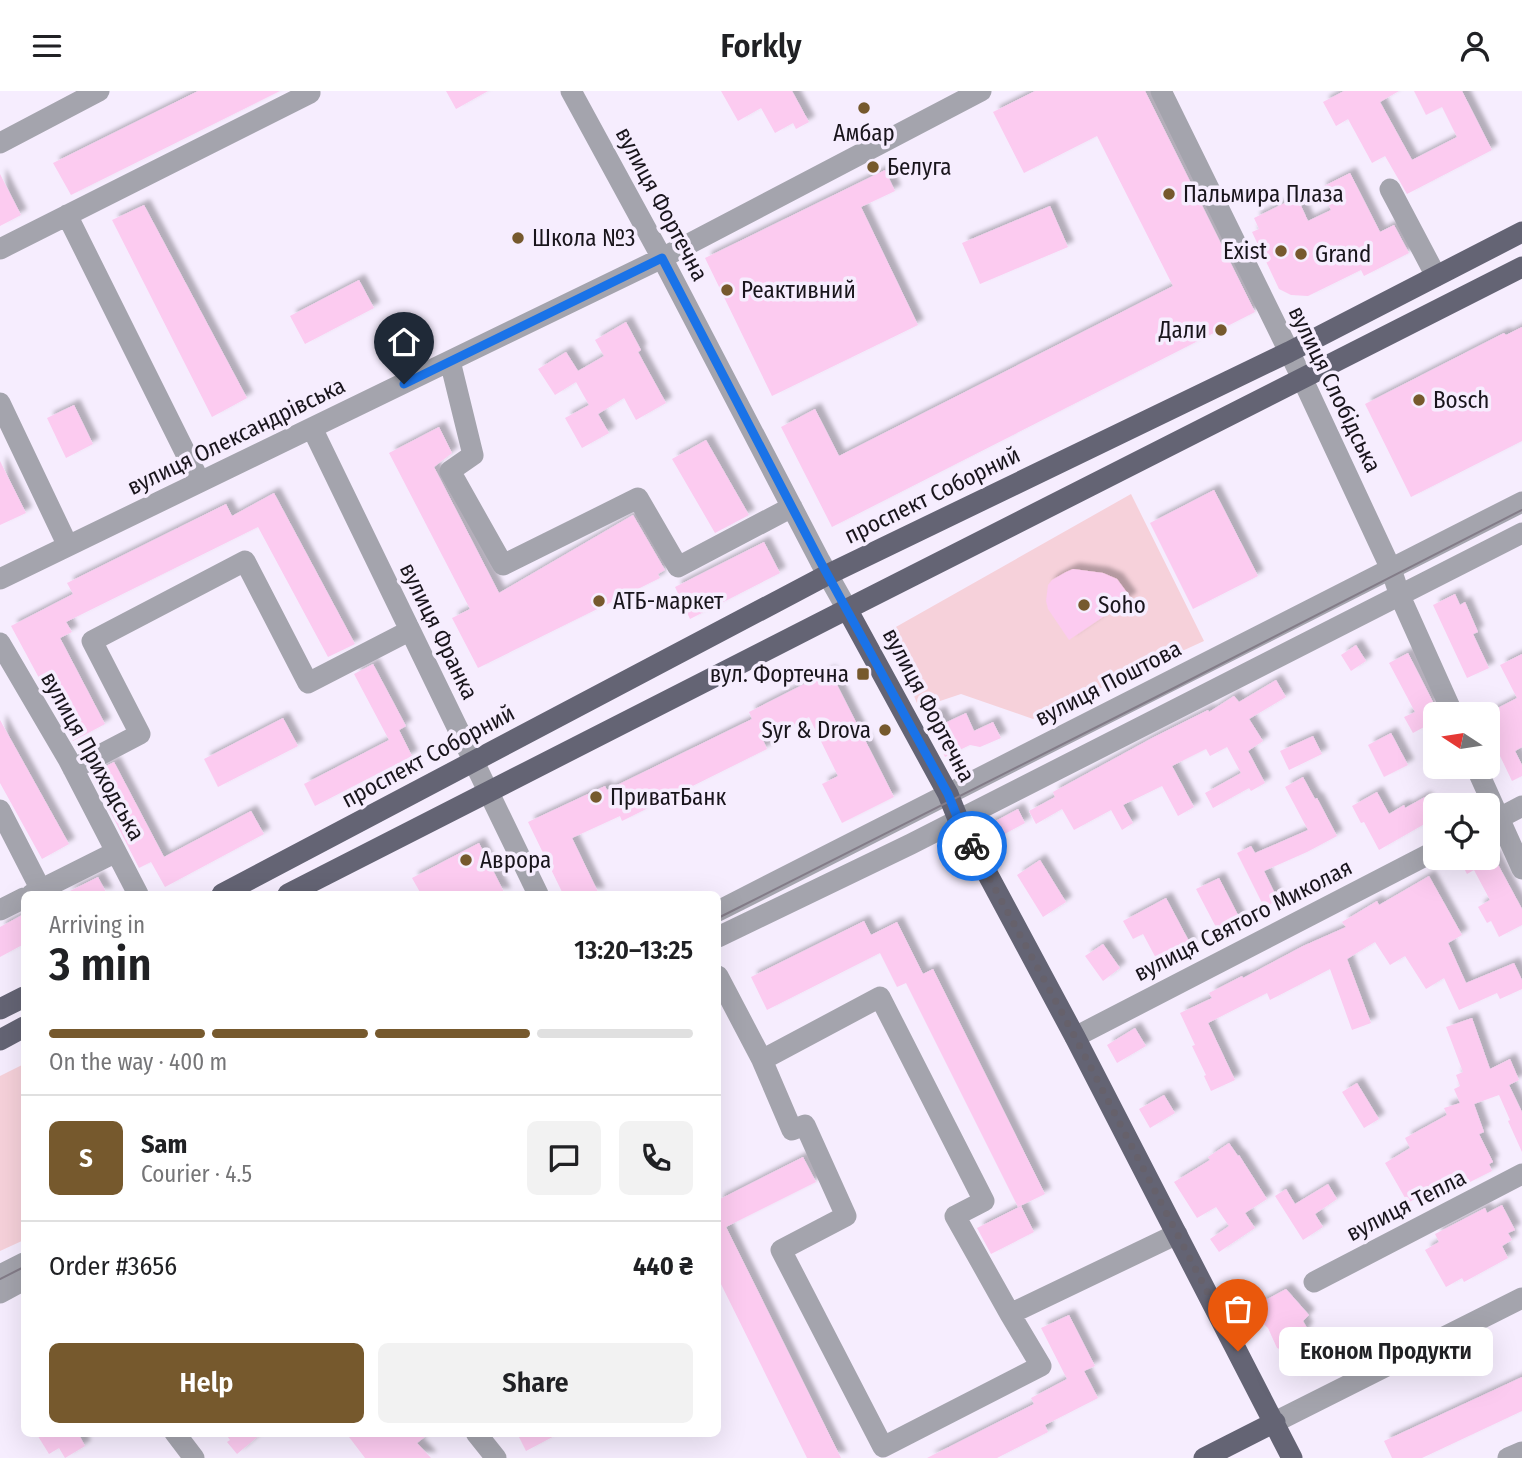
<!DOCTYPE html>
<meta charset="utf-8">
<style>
:root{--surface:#fff;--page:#f2f2f2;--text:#202124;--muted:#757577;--line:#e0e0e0;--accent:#76592d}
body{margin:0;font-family:"Fira Sans Condensed",sans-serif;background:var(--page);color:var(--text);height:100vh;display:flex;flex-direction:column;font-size:26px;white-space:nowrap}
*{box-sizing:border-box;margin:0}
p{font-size:23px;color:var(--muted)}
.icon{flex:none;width:38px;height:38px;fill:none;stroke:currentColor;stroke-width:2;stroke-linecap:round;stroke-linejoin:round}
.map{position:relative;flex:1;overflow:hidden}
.drawer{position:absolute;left:21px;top:800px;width:700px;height:546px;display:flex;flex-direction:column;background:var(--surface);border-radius:10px;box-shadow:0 7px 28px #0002}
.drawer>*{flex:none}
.needle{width:46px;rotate:282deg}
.controls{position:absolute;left:1423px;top:611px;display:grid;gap:14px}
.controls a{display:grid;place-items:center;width:77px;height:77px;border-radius:10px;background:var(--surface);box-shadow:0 7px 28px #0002;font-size:35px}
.pin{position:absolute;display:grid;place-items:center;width:60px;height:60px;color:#fff;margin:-72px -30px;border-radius:50% 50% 50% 0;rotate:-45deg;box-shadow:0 0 7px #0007}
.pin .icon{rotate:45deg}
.courier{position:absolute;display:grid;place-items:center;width:70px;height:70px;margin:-35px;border:5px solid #1a73e8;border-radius:50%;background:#fff;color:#222;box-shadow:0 2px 9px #0007}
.bubble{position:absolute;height:49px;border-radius:10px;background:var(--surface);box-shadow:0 7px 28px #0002;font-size:23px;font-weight:600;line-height:49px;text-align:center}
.summary em{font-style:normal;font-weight:600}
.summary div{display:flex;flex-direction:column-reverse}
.summary{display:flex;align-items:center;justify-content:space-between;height:119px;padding:0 28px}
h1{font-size:46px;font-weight:600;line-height:52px}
.bar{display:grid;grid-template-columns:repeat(4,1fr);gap:10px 7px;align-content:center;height:84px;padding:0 28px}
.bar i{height:9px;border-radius:5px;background:var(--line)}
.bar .selected{background:var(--accent)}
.bar p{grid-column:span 4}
.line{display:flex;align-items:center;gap:18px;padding:0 28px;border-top:2px solid var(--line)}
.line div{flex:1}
.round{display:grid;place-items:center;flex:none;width:74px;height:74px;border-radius:10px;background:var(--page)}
.button{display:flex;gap:14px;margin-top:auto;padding:14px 28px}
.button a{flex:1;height:80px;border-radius:10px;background:var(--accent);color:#fff;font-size:28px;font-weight:600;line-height:80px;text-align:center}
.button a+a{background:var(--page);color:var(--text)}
header{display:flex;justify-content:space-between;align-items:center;height:91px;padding:0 28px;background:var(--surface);font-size:32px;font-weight:600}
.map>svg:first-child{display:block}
.green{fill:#f6d1da}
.building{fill:#fccbf0;filter:url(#shadow)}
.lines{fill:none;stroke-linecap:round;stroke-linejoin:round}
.minor{stroke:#a4a4ad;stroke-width:21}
.major{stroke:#646474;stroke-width:21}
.tram{stroke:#837c88;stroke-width:2}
.done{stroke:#66616b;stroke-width:7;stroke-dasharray:0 12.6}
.route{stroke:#1a73e8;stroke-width:9}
.poi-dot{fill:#76592d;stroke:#f6edfe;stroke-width:2.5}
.labels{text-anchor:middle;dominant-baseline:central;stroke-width:7;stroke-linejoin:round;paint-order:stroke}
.poi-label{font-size:23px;fill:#19151c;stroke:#f6edfe;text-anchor:start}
.street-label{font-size:23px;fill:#19151c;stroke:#f6edfe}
</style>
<header><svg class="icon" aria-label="menu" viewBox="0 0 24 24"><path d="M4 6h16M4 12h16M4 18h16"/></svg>Forkly<svg class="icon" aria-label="person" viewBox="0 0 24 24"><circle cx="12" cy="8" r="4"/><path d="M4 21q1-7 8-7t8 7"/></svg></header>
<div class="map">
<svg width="1522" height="1367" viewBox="0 0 1522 1367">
<defs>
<filter id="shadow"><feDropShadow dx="6" dy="-6" stdDeviation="2" flood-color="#0004"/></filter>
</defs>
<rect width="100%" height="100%" fill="#f6edfe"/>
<path class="green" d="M1131,403L1204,550L1033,628L961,603L919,617L887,541Z
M24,973V1149L0,1160V985Z"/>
<path class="building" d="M198,0H280L71,104L53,72Z
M446,0H488L456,18Z
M721,0H792L809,31L796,38L793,32L775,42L761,17L738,30Z
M1035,0H1145L1255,221L832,436L781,336L815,318L839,365L1173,195L1097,45L1024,82L993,21Z
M1344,0H1399L1380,11L1412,69L1457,46L1442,16L1426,24L1414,0H1462L1492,59L1407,103L1385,65L1372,72L1348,28L1336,35L1323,11Z
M885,79L895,100L861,116L918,234L772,305L705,167Z
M1350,82L1380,141L1394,134L1409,162L1364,185L1361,179L1308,205L1291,204L1279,198L1252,141L1259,138L1254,127L1297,106L1308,130L1331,119L1320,97Z
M0,83L21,124L0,135Z
M144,114L247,307L212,326L112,129Z
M1050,115L1068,156L980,193L962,152Z
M359,189L374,217L305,253L290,225Z
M626,231L641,259L638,261L666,312L636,329L624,307L598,323L609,342L582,357L565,327L589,314L576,291L555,304L538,278L566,261L578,280L604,265L595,249Z
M1522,236V350L1411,406L1365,313L1504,242L1506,244Z
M74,314L93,353L66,367L47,327Z
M439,336L452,362L434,376L499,502L633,424L665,479L658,483L660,487L478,577L452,527L470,518L389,362Z
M706,349L749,424L715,442L672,368Z
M0,370L26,422L0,434Z
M1214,399L1258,485L1193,518L1150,432Z
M274,402L355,553L328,566L258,436L66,531L72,541L60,547L105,633L73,650L11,535L73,503L67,492L226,413L232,425Z
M764,451L780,482L690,528L675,496Z
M1073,478L1103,482L1117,488L1131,507L1069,549L1048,518L1046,510L1048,494L1052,489L1066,481Z
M1455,503L1460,514L1465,511L1478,541L1473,543L1489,577L1467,587L1433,514Z
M1356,554L1366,570L1351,580L1341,564Z
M1408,562L1433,611L1429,613L1435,626V630L1413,642L1404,626L1415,621L1389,572Z
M1522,563V656L1515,660L1522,674V685L1512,690L1488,640V622L1517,607L1500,574Z
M373,573L406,635L399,639L412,665L315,715L304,693L389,649L354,583Z
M830,580L894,706L842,732L822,693L838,685L809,626L763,649L767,658L622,730L620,725L572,747L599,803H563L528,731L605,695L607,699L752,628L749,621Z
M1276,589L1286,606L1249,628L1263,650L1248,660L1265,692L1251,700L1249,697L1213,717L1205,702L1241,682L1227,656L1210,665L1206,658L1172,675L1194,716L1178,725L1162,695L1123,714L1133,732L1122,739L1111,719L1074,739L1062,718L1036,733L1029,720L1055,706L1053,701L1154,646L1208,619L1209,621L1234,605L1239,611Z
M940,621L945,632L966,622L974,640L993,631L1001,647L980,656L970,654L945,666L927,627Z
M283,627L298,655L218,696L204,668Z
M0,629L69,753L42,768L0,692Z
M1391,642L1408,674L1384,686L1368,654Z
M1313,645L1322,663L1289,679L1280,660Z
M114,671L164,766L251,720L264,743L165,796L151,771L139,777L91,683Z
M1303,686L1315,708L1317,707L1337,745L1307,761L1264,780L1278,809L1264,816L1237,762L1251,755L1255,762L1308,739L1285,696Z
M1377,701L1389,723L1404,714L1405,717L1425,706L1435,724V727L1379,759L1364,731L1361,732L1352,715Z
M1018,718L1025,732L995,748L988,734Z
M479,752L505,803H421L412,787Z
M1458,766H1499L1495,768L1522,818V834L1499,846L1491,830L1487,832L1478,816L1490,809L1474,779L1467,783Z
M1040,769L1066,811L1043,826L1017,784Z
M1429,785L1462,844L1448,852L1466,892L1514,872L1522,889V898L1500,908L1497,902L1459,919L1444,887L1426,898L1405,865L1390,874L1375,851L1347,868L1371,932L1352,939L1330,878L1270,909L1267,902L1208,932L1235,989L1211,1000L1204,985L1206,984L1192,955L1195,954L1180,922L1212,907L1209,902L1242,885L1243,887L1303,855L1346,836L1342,831L1377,810L1379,814Z
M98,786L107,803H64Z
M1219,787L1240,828L1218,840L1196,798Z
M1166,807L1191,854L1158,871L1143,843L1133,848L1123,830Z
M24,823V853L0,866V836Z
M864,830L871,844L897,831L923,883L933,878L1045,1103L1018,1116L906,892L897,896L880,862L767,919L751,886Z
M1103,853L1120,877L1103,890L1085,865Z
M1472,927L1490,978L1510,968L1519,989L1509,994L1522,1021V1061L1508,1030L1510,1029L1499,1004L1474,1013L1484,1041L1479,1043L1493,1071L1489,1073L1492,1080L1468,1092L1465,1084L1434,1101L1432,1097L1408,1112L1385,1072L1410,1057L1405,1047L1447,1024L1444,1017L1460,1012L1454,998L1460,995L1456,984L1463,981L1446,936Z
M1135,937L1146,955L1117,972L1107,954Z
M1357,992L1379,1028L1364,1037L1342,1001Z
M1164,1004L1175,1022L1150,1037L1139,1018Z
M1229,1052L1238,1065L1239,1064L1267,1108L1245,1122L1255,1137L1219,1161L1210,1148L1229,1135L1216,1116L1197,1127L1174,1091L1210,1069L1208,1066Z
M803,1066L816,1091L726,1136L841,1367H807L718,1187V1109Z
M1328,1093L1337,1108L1315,1123L1323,1136L1303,1149L1275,1105L1286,1098L1295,1113Z
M1502,1114L1515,1139L1508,1142L1512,1149L1502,1155L1508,1167L1464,1191L1462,1187L1446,1196L1425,1159L1439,1151L1435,1143L1485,1117L1487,1122Z
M1021,1115L1034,1141L991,1163L977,1137Z
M1286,1198L1309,1224L1303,1230L1307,1237L1304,1241V1242L1290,1256L1282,1259L1277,1257L1268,1237L1253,1223L1261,1215L1260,1212Z
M1069,1224L1095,1275L1084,1280L1098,1307L1045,1334L1048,1341L997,1367H927L1034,1313L1031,1307L1067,1288L1041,1237Z
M1522,1286V1320L1422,1367H1392L1384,1350Z
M36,1342H78L85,1355L65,1367L59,1357L49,1363Z
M225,1342H262L237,1363L227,1351L230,1349Z
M346,1342H430L417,1352L431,1367H365Z
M517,1342H560L526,1360Z"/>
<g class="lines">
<path class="minor" d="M571,0L662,167L820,470L847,518
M1161,0L1302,287L1391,478L1400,505L1453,623
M0,52L99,0
M1390,98L1436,185
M67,124L200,391
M0,158L310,2L309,0
M450,270L473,364L450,380L503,474L638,407L678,476L792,416
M0,312L68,455
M312,337L538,803
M0,488L662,167L981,0
M0,552L68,668L138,803
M1476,676L1522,778
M73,678L140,643L92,550L245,470L308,592L409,540
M0,719L41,799
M1488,733L1522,715
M32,803L116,761
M0,819L24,807
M718,820L1522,411
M718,846L911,753L1522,442
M718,885L762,969
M1075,946L1435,760
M0,1184L24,1172
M1314,1191L1522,1083
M0,1202L24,1189
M1010,1223L955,1125L984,1110L880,906L762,969L792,1039L805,1034L846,1125L781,1159L883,1356L1041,1275L1010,1223L1177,1143
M1275,1331L1522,1207
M175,1342L194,1367
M476,1342L496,1367
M1508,1367L1522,1361"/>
<path class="major" d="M847,518L948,703L958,728L1075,946L1292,1367
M222,803L827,484L1289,261L1522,141
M288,803L861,511L1522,176
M0,918L24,906
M0,949L24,936
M1204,1367L1275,1331"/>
<path class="tram" d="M718,827L1172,598L1522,419
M0,1188L24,1176"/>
</g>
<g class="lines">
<path class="done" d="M972,755L1075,946L1238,1260"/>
<path class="route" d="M404,293L662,167L820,470L948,703L958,728L972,755"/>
</g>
<g class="poi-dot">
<circle cx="864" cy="17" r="7"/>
<circle cx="873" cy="76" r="7"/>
<circle cx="1169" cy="103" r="7"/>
<circle cx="518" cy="147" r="7"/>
<circle cx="1281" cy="160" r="7"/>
<circle cx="1301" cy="163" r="7"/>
<circle cx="727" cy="199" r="7"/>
<circle cx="1221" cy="239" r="7"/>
<circle cx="1419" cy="309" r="7"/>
<circle cx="599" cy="510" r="7"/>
<circle cx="1084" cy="514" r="7"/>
<rect x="856" y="576" width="14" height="14" rx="3.5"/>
<circle cx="885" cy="639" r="7"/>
<circle cx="596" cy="706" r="7"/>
<circle cx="466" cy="769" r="7"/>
</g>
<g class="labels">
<g class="poi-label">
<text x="864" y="42" text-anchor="middle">Амбар</text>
<text x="887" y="76">Белуга</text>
<text x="1183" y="103">Пальмира Плаза</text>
<text x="532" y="147">Школа №3</text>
<text x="1267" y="160" text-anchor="end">Exist</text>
<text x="1315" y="163">Grand</text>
<text x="741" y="199">Реактивний</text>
<text x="1207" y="239" text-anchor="end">Дали</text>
<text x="1433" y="309">Bosch</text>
<text x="613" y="510">АТБ-маркет</text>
<text x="1098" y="514">Soho</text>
<text x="849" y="583" text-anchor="end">вул. Фортечна</text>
<text x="871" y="639" text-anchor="end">Syr &amp; Drova</text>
<text x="610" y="706">ПриватБанк</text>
<text x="480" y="769">Аврора</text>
</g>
<g class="street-label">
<text transform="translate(662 113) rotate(62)">вулиця Фортечна</text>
<text transform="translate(1335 298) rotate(64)">вулиця Слобідська</text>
<text transform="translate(236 345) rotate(-26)">вулиця Олександрівська</text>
<text transform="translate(932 404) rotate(-26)">проспект Соборний</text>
<text transform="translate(439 540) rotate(64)">вулиця Франка</text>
<text transform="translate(1108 592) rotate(-27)">вулиця Поштова</text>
<text transform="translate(929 614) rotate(62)">вулиця Фортечна</text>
<text transform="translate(93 665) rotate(61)">вулиця Приходська</text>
<text transform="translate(428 665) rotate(-28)">проспект Соборний</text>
<text transform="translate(1243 829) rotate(-27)">вулиця Святого Миколая</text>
<text transform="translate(1406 1114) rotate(-27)">вулиця Тепла</text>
</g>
</g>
</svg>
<div class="controls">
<a><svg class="needle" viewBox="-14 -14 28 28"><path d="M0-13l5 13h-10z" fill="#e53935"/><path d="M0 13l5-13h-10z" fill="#757577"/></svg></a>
<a><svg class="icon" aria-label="locate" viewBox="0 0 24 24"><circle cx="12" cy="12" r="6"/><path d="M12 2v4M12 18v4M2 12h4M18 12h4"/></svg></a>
</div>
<div class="pin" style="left:1238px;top:1260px;background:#ea580c"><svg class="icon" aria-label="bag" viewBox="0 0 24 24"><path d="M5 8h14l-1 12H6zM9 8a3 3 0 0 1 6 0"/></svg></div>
<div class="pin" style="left:404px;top:293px;background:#1f2937"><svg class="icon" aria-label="home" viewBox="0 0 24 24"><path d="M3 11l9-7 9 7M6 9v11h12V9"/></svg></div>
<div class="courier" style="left:972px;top:755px"><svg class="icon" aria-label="bike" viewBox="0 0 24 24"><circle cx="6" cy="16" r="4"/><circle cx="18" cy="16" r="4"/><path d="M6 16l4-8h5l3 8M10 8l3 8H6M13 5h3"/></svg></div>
<div class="bubble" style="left:1279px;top:1236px;width:214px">Економ Продукти</div>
<section class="drawer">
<div class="summary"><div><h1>3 min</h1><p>Arriving in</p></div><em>13:20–13:25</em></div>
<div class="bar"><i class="selected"></i><i class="selected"></i><i class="selected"></i><i></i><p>On the way · 400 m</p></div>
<div class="line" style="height:126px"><b class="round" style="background:var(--accent);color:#fff">S</b><div><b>Sam</b><p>Courier · 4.5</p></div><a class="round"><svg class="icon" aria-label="chat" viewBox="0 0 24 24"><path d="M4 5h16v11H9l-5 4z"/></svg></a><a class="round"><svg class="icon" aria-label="phone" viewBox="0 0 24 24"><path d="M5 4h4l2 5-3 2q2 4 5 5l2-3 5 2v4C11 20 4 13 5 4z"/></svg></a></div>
<div class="line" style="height:91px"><div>Order #3656</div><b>440 ₴</b></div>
<div class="button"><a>Help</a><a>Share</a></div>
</section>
</div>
